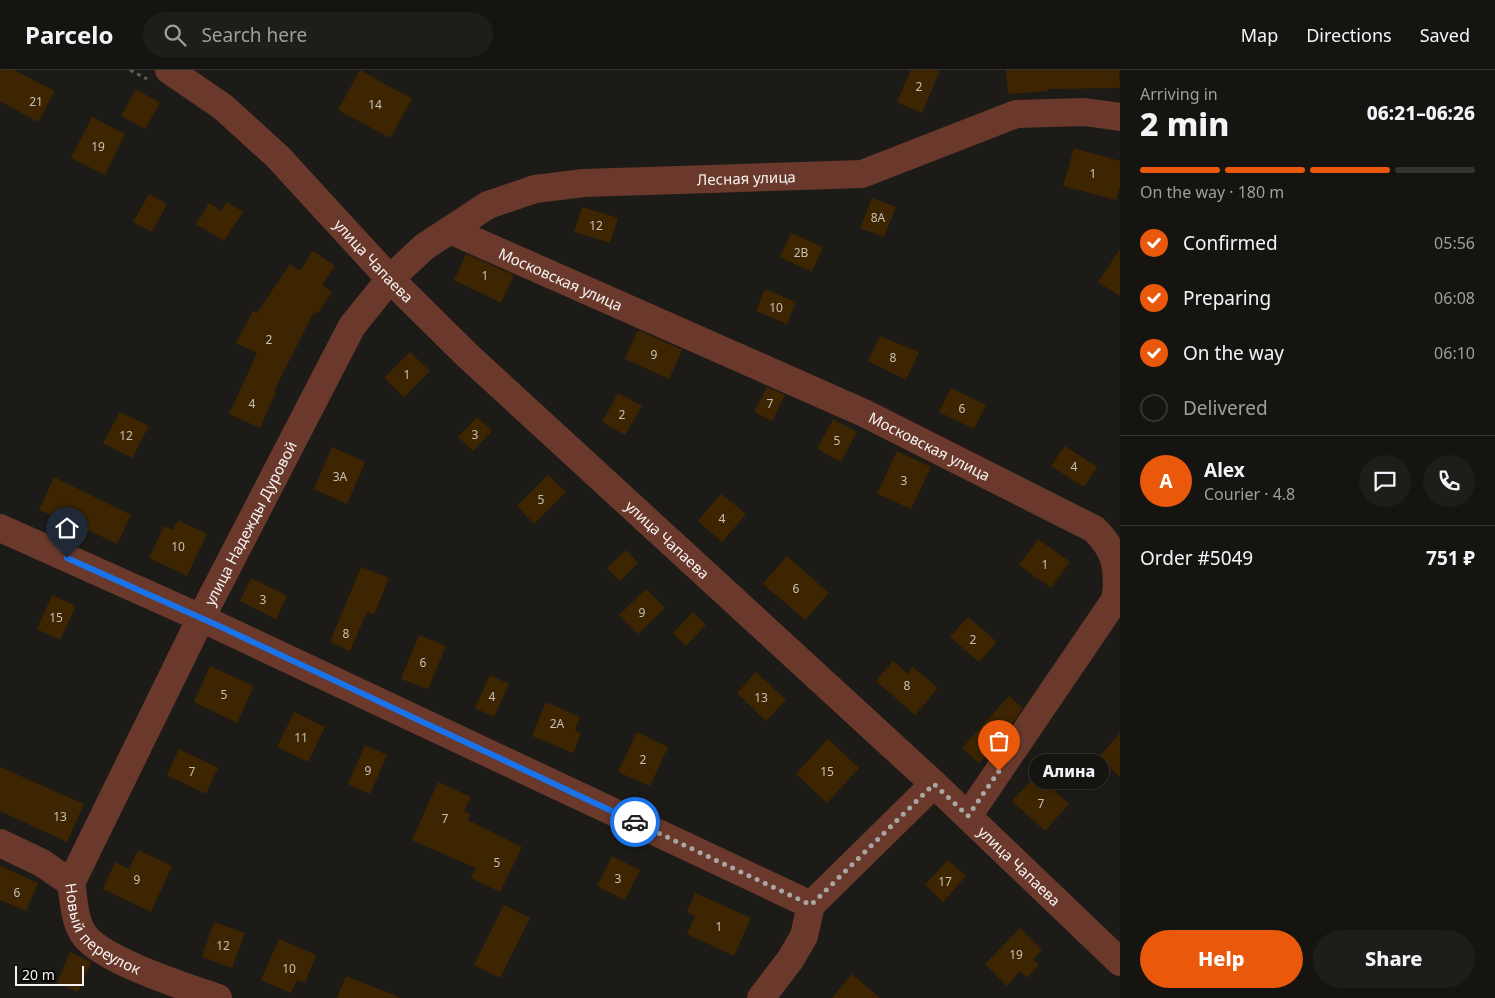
<!DOCTYPE html>
<meta charset="utf-8">
<style>
:root{--surface:#161411;--page:#1f1d1a;--text:#f1f3f6;--muted:#9e9e9f;--line:#353331;--accent:#ea580c}
body{margin:0;font-family:"Noto Sans",sans-serif;background:var(--page);color:var(--text);height:100vh;display:flex;flex-direction:column;font-size:19px;white-space:nowrap}
*{box-sizing:border-box;margin:0}
p{font-size:16px;color:var(--muted)}
.icon{flex:none;width:28px;height:28px;fill:none;stroke:currentColor;stroke-width:2;stroke-linecap:round;stroke-linejoin:round}
.map{position:relative;flex:1;overflow:hidden}
.panel{display:flex;flex-direction:column;background:var(--surface);width:375px}
.panel>*{flex:none}
.scale{position:absolute;left:15px;bottom:12px;width:69px;box-sizing:border-box;padding-left:5px;border:2px solid #f5f3f0;border-top:0;font-size:14px;line-height:18px;white-space:nowrap;color:#f5f3f0;-webkit-text-stroke:4px #070605;paint-order:stroke}
.pin{position:absolute;display:grid;place-items:center;width:42px;height:42px;color:#fff;margin:-51px -21px;border-radius:50% 50% 50% 0;rotate:-45deg;box-shadow:0 0 5px #0007}
.pin .icon{rotate:45deg}
.courier{position:absolute;display:grid;place-items:center;width:50px;height:50px;margin:-25px;border:4px solid #1a73e8;border-radius:50%;background:#fff;color:#222;box-shadow:0 1px 6px #0007}
.bubble{position:absolute;height:35px;border-radius:18px;background:var(--surface);box-shadow:0 2px 12px #0003,0 0 0 1px var(--line);font-size:16px;font-weight:800;line-height:35px;text-align:center}
.headline em{font-style:normal;font-weight:800}
.headline div{display:flex;flex-direction:column-reverse}
.headline{display:flex;align-items:center;justify-content:space-between;height:85px;padding:0 20px}
h1{font-size:32px;font-weight:800;line-height:38px}
.bar{display:grid;grid-template-columns:repeat(4,1fr);gap:8px 5px;align-content:center;height:60px;padding:0 20px}
.bar i{height:6px;border-radius:4px;background:var(--line)}
.bar .current{background:var(--accent)}
.bar p{grid-column:span 4}
.line{display:flex;align-items:center;gap:12px;padding:0 20px;border-top:1px solid var(--line)}
.line div{flex:1}
.round{display:grid;place-items:center;flex:none;width:52px;height:52px;border-radius:26px;background:var(--page)}
ol{padding:0 20px;list-style:none}
li{display:flex;align-items:center;gap:15px;height:55px}
li p{margin-inline-start:auto}
li .icon{padding:5px;border-radius:50%;background:var(--accent);color:#fff;stroke-width:4}
li:last-child{color:var(--muted)}
li i{width:28px;height:28px;border:2px solid var(--line);border-radius:50%}
.button{display:flex;gap:10px;margin-top:auto;padding:10px 20px}
.button a{flex:1;height:58px;border-radius:30px;background:var(--accent);color:#fff;font-size:20px;font-weight:800;line-height:58px;text-align:center}
.button a+a{background:var(--page);color:var(--text)}
header{display:flex;align-items:center;gap:30px;box-sizing:border-box;height:70px;padding:0 25px;background:var(--surface);border-bottom:1px solid var(--line)}
header strong{font-size:24px}
nav{display:flex;gap:28px;margin-inline-start:auto;font-size:18px}
.search{width:350px;height:45px;background:var(--page);display:flex;align-items:center;gap:12px;box-sizing:border-box;padding:0 18px;border-radius:28px;color:var(--muted);font-size:19px}
main{display:flex;flex:1;min-height:0}
.map>svg:first-child{display:block}
.building{fill:#3c2500}
.lines{fill:none;stroke-linecap:round;stroke-linejoin:round}
.path{stroke:#605e5b;stroke-width:3;stroke-dasharray:4 4;stroke-linecap:butt}
.minor{stroke:#6a392c;stroke-width:28}
.done{stroke:#a9a7a4;stroke-width:5;stroke-dasharray:0 9}
.route{stroke:#1a73e8;stroke-width:6}
.labels{text-anchor:middle;dominant-baseline:central;stroke-width:4;stroke-linejoin:round;paint-order:stroke}
.number-label{font-size:12px;fill:#c7c0b4}
.street-label{font-size:15px;fill:#f5f3f0;stroke:#070605}
</style>
<header>
<strong>Parcelo</strong>
<div class="search"><svg class="icon" aria-label="search" viewBox="0 0 24 24"><circle cx="10" cy="10" r="6"/><path d="M15 15l6 6"/></svg>Search here</div>
<nav><a>Map</a><a>Directions</a><a>Saved</a></nav>
</header>
<main>
<div class="map">
<svg width="1120" height="928" viewBox="0 0 1120 928">
<rect width="100%" height="100%" fill="#1d1b17"/>
<path class="building" d="M0,0H14L55,21L38,52L0,31Z
M360,0L412,29L390,68L338,40Z
M911,0H940L922,43L897,32Z
M1006,0H1119L1120,18L1047,19L1048,21L1008,24Z
M136,19L160,33L145,59L121,46Z
M92,47L125,64L105,105L71,88Z
M1074,78L1120,91V117L1116,130L1063,116Z
M149,124L167,134L152,162L133,152Z
M872,128L896,137L884,167L860,158Z
M227,132L243,142L224,171L196,154L209,133L221,141Z
M582,137L618,148L610,173L574,162Z
M791,163L823,177L812,202L780,187Z
M1120,179V226L1098,212Z
M313,181L335,196L322,215L332,222L317,244L314,242L274,321L276,322L260,358L229,344L257,283L236,273L253,241L257,243L290,194L300,201Z
M466,184L514,205L501,233L454,210Z
M765,219L796,232L787,254L756,241Z
M638,260L682,280L669,309L625,289Z
M880,266L919,282L906,310L868,291Z
M410,282L430,301L404,327L384,308Z
M767,317L785,325L772,351L754,342Z
M951,318L986,335L974,359L939,342Z
M618,323L642,336L625,365L602,352Z
M120,342L149,356L132,388L103,373Z
M477,347L492,361L473,381L458,367Z
M833,349L857,362L841,392L817,379Z
M1065,376L1097,397L1084,417L1051,396Z
M332,377L365,392L347,434L314,419Z
M897,381L931,397L911,439L877,424Z
M548,405L566,422L534,454L517,436Z
M54,407L131,445L117,474L63,448L62,450L39,440Z
M721,424L746,444L722,472L698,451Z
M178,450L207,464L187,506L149,488L164,456L173,460Z
M1038,469L1070,492L1051,518L1019,495Z
M626,480L638,493L620,511L607,498Z
M787,486L829,523L805,550L763,514Z
M361,497L389,508L374,545L367,542L350,581L330,572Z
M251,508L287,526L276,549L240,531Z
M646,519L665,538L638,564L619,545Z
M52,525L76,536L60,570L37,559Z
M693,542L706,555L686,576L673,563Z
M968,547L997,572L979,592L950,567Z
M419,565L446,576L428,619L401,609Z
M893,591L908,604L913,597L938,618L915,645L876,611Z
M210,596L254,616L237,653L194,632Z
M756,602L786,630L766,651L737,623Z
M490,605L509,614L494,647L475,638Z
M1009,626L1023,638L1003,667L979,693L962,678Z
M546,632L580,647L575,660L581,663L573,683L532,666Z
M294,642L325,657L308,692L277,677Z
M637,662L668,677L650,716L618,702Z
M1120,663V707L1098,688Z
M828,669L859,698L827,733L796,704Z
M365,675L387,685L370,724L348,714Z
M179,679L218,698L206,724L167,705Z
M0,697L84,734L67,772L0,741Z
M1037,704L1069,734L1045,761L1012,731Z
M438,712L471,727L464,741L470,744L468,750L522,777L500,822L471,808L476,798L412,770Z
M138,780L172,796L151,842L103,819L115,792L129,799Z
M612,786L640,800L625,830L597,816Z
M948,790L966,806L943,832L925,815Z
M0,796L38,813L26,841L0,830Z
M695,823L751,848L734,886L687,864L695,846L687,842Z
M504,835L530,848L500,908L474,895Z
M214,852L245,863L232,898L202,887Z
M1020,858L1042,880L1033,889L1039,895L1027,908L1020,901L1007,916L985,894Z
M279,869L316,885L305,913L297,910L291,923L261,910Z
M70,882L91,892L78,922L57,913Z
M852,904L880,928H832Z
M346,906L399,927V928H337Z"/>
<g class="lines">
<path class="path" d="M130,0L147,9"/>
<g class="minor">
<path id="s1" d="M169,0L223,37L278,87L390,209L468,286L934,714L1120,892"/>
<path id="s2" d="M450,160L864,343L1094,459C1116,480 1120,501 1115,530L968,746"/>
<path d="M0,458L201,548L811,835"/>
<path id="s3" d="M0,773L42,793L71,813C74,830 74,852 85,866C104,891 186,917 218,928"/>
<path id="s4" d="M71,813L201,548L352,256L390,209L424,177L488,135L535,119L584,113L862,104L1016,44L1084,42L1120,47"/>
<path d="M761,928L790,890L804,866L811,835L934,714"/>
</g>
</g>
<g class="lines">
<path class="done" d="M635,752L811,835L934,714L968,746L999,701"/>
<path class="route" d="M67,488L219,556L635,752"/>
</g>
<g class="labels">
<g class="number-label">
<text x="919" y="16">2</text>
<text x="36" y="31">21</text>
<text x="375" y="34">14</text>
<text x="98" y="76">19</text>
<text x="1093" y="103">1</text>
<text x="878" y="147">8А</text>
<text x="596" y="155">12</text>
<text x="801" y="182">2В</text>
<text x="485" y="205">1</text>
<text x="776" y="237">10</text>
<text x="269" y="269">2</text>
<text x="654" y="284">9</text>
<text x="893" y="287">8</text>
<text x="407" y="304">1</text>
<text x="252" y="333">4</text>
<text x="770" y="333">7</text>
<text x="962" y="338">6</text>
<text x="622" y="344">2</text>
<text x="475" y="364">3</text>
<text x="126" y="365">12</text>
<text x="837" y="370">5</text>
<text x="1074" y="396">4</text>
<text x="340" y="406">3А</text>
<text x="904" y="410">3</text>
<text x="541" y="429">5</text>
<text x="722" y="448">4</text>
<text x="178" y="476">10</text>
<text x="1045" y="494">1</text>
<text x="796" y="518">6</text>
<text x="263" y="529">3</text>
<text x="642" y="542">9</text>
<text x="56" y="547">15</text>
<text x="346" y="563">8</text>
<text x="973" y="569">2</text>
<text x="423" y="592">6</text>
<text x="907" y="615">8</text>
<text x="224" y="624">5</text>
<text x="492" y="626">4</text>
<text x="761" y="627">13</text>
<text x="557" y="653">2А</text>
<text x="301" y="667">11</text>
<text x="643" y="689">2</text>
<text x="368" y="700">9</text>
<text x="192" y="701">7</text>
<text x="827" y="701">15</text>
<text x="1041" y="733">7</text>
<text x="60" y="746">13</text>
<text x="445" y="748">7</text>
<text x="497" y="792">5</text>
<text x="618" y="808">3</text>
<text x="137" y="809">9</text>
<text x="945" y="811">17</text>
<text x="17" y="822">6</text>
<text x="719" y="856">1</text>
<text x="223" y="875">12</text>
<text x="1016" y="884">19</text>
<text x="289" y="898">10</text>
</g>
<g class="street-label">
<text stroke="none"><textPath href="#s4" startOffset="1069">Лесная улица</textPath></text>
<text stroke="none"><textPath href="#s1" startOffset="281">улица Чапаева</textPath></text>
<text stroke="none"><textPath href="#s2" startOffset="121">Московская улица</textPath></text>
<text stroke="none"><textPath href="#s2" startOffset="526">Московская улица</textPath></text>
<text stroke="none"><textPath href="#s4" startOffset="402">улица Надежды Дуровой</textPath></text>
<text stroke="none"><textPath href="#s1" startOffset="686">улица Чапаева</textPath></text>
<text stroke="none"><textPath href="#s1" startOffset="1166">улица Чапаева</textPath></text>
<text stroke="none"><textPath href="#s3" startOffset="142">Новый переулок</textPath></text>
</g>
</g>
</svg>
<div class="scale">20 m</div>
<div class="pin" style="left:999px;top:701px;background:#ea580c"><svg class="icon" aria-label="bag" viewBox="0 0 24 24"><path d="M5 8h14l-1 12H6zM9 8a3 3 0 0 1 6 0"/></svg></div>
<div class="pin" style="left:67px;top:488px;background:#1f2937"><svg class="icon" aria-label="home" viewBox="0 0 24 24"><path d="M3 11l9-7 9 7M6 9v11h12V9"/></svg></div>
<div class="courier" style="left:635px;top:752px"><svg class="icon" aria-label="car" viewBox="0 0 24 24"><path d="M5 17H2v-5l4-1 3-4h7l3 4 3 1v5h-3M9 17h6M6 11h13"/><circle cx="7" cy="17" r="2"/><circle cx="17" cy="17" r="2"/></svg></div>
<div class="bubble" style="left:1029px;top:684px;width:80px">Алина</div>
</div>
<section class="panel">
<div class="headline"><div><h1>2 min</h1><p>Arriving in</p></div><em>06:21–06:26</em></div>
<div class="bar"><i class="current"></i><i class="current"></i><i class="current"></i><i></i><p>On the way · 180 m</p></div>
<ol>
<li><svg class="icon" aria-label="check" viewBox="0 0 24 24"><path d="M5 12l5 5 9-10"/></svg>Confirmed<p>05:56</p></li>
<li><svg class="icon" aria-label="check" viewBox="0 0 24 24"><path d="M5 12l5 5 9-10"/></svg>Preparing<p>06:08</p></li>
<li><svg class="icon" aria-label="check" viewBox="0 0 24 24"><path d="M5 12l5 5 9-10"/></svg>On the way<p>06:10</p></li>
<li><i></i>Delivered</li>
</ol>
<div class="line" style="height:90px"><b class="round" style="background:var(--accent);color:#fff">A</b><div><b>Alex</b><p>Courier · 4.8</p></div><a class="round"><svg class="icon" aria-label="chat" viewBox="0 0 24 24"><path d="M4 5h16v11H9l-5 4z"/></svg></a><a class="round"><svg class="icon" aria-label="phone" viewBox="0 0 24 24"><path d="M5 4h4l2 5-3 2q2 4 5 5l2-3 5 2v4C11 20 4 13 5 4z"/></svg></a></div>
<div class="line" style="height:65px"><div>Order #5049</div><b>751 ₽</b></div>
<div class="button"><a>Help</a><a>Share</a></div>
</section>
</main>
